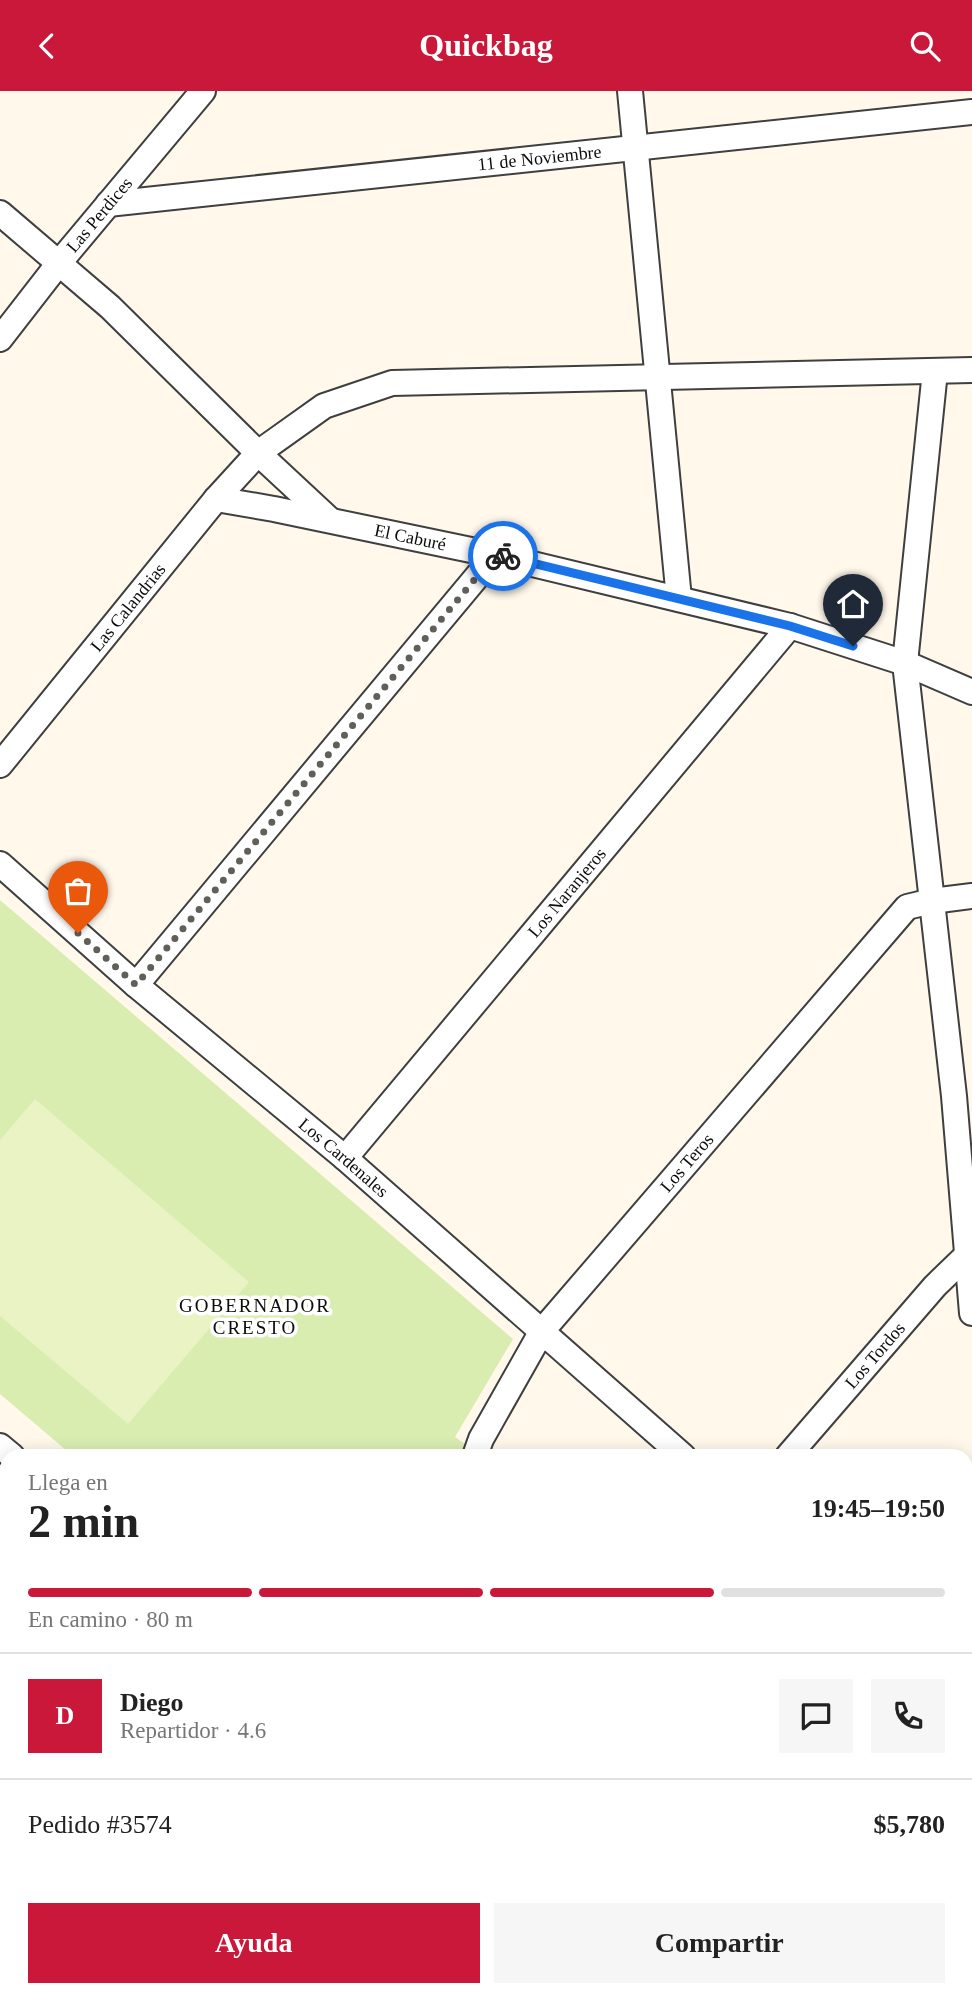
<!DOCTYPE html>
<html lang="es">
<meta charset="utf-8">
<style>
:root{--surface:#fff;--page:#f6f6f6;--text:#222;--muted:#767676;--line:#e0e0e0;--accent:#c91839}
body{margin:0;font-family:"Times New Roman",serif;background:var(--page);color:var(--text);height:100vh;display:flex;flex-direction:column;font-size:26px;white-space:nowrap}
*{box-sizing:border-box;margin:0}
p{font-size:23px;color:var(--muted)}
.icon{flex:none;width:38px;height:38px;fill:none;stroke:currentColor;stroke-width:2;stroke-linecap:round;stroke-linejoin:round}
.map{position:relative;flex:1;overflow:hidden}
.drawer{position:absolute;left:0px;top:1358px;width:973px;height:548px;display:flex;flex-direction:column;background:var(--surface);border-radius:21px 21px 0 0;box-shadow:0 4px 18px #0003}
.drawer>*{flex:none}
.pin{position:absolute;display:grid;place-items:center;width:60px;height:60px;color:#fff;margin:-72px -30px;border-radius:50% 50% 50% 0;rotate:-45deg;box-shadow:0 0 7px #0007}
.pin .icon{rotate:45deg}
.courier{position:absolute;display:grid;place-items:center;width:70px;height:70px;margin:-35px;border:5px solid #1a73e8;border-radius:50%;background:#fff;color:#222;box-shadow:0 2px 9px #0007}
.summary em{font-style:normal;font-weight:700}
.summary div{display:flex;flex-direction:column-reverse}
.summary{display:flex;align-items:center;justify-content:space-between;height:119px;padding:0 28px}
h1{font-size:46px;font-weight:700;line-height:52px}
.bar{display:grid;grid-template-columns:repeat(4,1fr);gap:10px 7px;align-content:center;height:84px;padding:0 28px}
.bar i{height:9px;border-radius:5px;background:var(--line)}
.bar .on{background:var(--accent)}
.bar p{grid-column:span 4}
.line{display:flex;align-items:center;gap:18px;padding:0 28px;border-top:2px solid var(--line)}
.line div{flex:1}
.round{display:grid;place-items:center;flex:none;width:74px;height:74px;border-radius:0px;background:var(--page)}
.cta{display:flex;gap:14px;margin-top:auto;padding:14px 28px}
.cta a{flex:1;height:80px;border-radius:0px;background:var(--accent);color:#fff;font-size:28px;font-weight:700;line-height:80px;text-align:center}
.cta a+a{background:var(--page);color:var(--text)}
header{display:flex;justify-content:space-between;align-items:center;height:91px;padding:0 28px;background:var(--accent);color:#fff;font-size:32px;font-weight:700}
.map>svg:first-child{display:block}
.green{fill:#d9edb1}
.pitch{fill:#eaf3c4}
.building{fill:#564b47;filter:url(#shadow)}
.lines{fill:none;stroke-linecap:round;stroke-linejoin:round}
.minor-casing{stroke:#3f3f3f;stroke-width:28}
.minor{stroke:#fff;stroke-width:24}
.done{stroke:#615f5a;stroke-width:7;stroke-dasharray:0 12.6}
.route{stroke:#1a73e8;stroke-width:9}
.labels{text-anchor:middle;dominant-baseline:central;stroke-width:7;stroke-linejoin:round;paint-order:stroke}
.street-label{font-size:18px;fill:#0c0c0c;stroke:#fff}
.neighbourhood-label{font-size:19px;letter-spacing:2px;fill:#0c0c0c;stroke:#fff}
</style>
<header><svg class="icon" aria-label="back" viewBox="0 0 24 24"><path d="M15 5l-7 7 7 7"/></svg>Quickbag<svg class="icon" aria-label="search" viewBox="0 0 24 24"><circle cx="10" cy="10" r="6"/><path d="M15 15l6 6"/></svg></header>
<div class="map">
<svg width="972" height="1905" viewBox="0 0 972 1905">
<defs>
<filter id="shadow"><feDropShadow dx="4.5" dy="8" stdDeviation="3.5" flood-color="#0004"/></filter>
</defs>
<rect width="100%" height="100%" fill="#fff8eb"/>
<path class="green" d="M0,809L513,1248L455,1346L482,1365H73L0,1303Z
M699,1899H798V1905H700Z"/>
<path class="pitch" d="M35,1008L249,1191L128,1333L0,1225V1049Z"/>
<path class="building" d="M7,1625V1820L0,1821V1626Z"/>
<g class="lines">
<defs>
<g id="minor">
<path d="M630,0L679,508"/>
<path id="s1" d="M108,113L972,21"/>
<path d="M0,122L110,216L258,362L330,429"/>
<path id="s2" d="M0,248L59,172L203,0"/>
<path d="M935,280L905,572L954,1005L972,1222"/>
<path id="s3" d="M216,408L274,418L495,464L790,535L905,572L972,601"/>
<path id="s4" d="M0,674L216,408L258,362L324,315L392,292L972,279"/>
<path id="s5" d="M0,773L136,894L345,1067L683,1365"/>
<path d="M136,894L495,464"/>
<path id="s6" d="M345,1067L790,535"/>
<path d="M0,1355L12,1365"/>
<path id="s7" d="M475,1365L481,1348L542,1240L907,816L932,810L972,805"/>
<path id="s8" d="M788,1365L935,1195L966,1165"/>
<path d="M0,1485L7,1478"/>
<path d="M966,1610L972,1615"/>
<path d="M966,1781H972"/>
<path d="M0,1876L7,1875"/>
<path d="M33,1899L34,1905"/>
<path d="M424,1899L425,1905"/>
<path d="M676,1899L677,1905"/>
<path d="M817,1899V1905"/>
</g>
</defs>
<use href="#minor" class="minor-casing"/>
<use href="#minor" class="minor"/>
</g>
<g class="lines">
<path class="done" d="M78,842L136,894L495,464L503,465"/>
<path class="route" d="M503,465L790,535L853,555"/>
</g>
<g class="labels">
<g class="street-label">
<text stroke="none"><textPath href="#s1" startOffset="434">11 de Noviembre</textPath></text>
<text stroke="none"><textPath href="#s2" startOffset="159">Las Perdices</textPath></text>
<text stroke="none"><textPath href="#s3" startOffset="198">El Caburé</textPath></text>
<text stroke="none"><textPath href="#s4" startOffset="203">Las Calandrias</textPath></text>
<text stroke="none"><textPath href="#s6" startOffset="346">Los Naranjeros</textPath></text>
<text stroke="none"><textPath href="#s5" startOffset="452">Los Cardenales</textPath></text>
<text stroke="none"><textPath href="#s7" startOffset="364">Los Teros</textPath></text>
<text stroke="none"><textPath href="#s8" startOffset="133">Los Tordos</textPath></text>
</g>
<g class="neighbourhood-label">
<text x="255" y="1214">GOBERNADOR<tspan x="255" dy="22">CRESTO</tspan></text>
</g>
</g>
</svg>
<div class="pin" style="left:78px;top:842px;background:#ea580c"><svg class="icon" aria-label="bag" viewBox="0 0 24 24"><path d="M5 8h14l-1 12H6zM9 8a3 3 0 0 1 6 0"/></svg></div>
<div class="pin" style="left:853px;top:555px;background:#1f2937"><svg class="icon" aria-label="home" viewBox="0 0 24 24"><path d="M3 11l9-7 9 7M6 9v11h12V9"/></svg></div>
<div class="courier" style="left:503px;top:465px"><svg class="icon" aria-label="bike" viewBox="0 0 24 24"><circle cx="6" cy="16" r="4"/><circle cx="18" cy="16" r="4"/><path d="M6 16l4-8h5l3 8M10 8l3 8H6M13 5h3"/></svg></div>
<section class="drawer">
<div class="summary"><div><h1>2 min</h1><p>Llega en</p></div><em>19:45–19:50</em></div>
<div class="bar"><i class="on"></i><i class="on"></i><i class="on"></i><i></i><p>En camino · 80 m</p></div>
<div class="line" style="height:126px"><b class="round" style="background:var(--accent);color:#fff">D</b><div><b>Diego</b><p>Repartidor · 4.6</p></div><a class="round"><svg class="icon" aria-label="chat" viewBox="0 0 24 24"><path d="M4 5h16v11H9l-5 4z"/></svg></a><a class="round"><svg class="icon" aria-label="phone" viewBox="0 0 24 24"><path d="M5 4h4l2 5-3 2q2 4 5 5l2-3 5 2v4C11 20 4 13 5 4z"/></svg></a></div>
<div class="line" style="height:91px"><div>Pedido #3574</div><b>$5,780</b></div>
<div class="cta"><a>Ayuda</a><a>Compartir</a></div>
</section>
</div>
